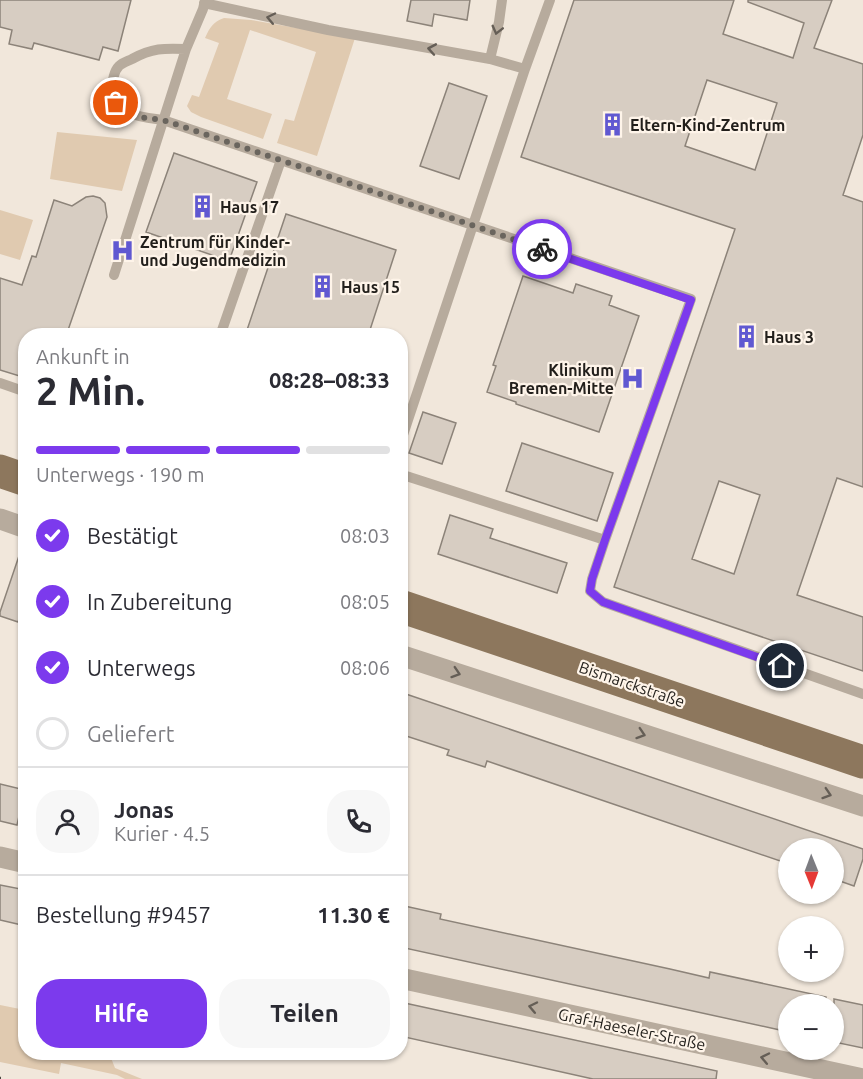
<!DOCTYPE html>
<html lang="de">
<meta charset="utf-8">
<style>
:root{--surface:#fff;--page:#f7f7f7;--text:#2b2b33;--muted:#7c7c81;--line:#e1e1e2;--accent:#7c3aed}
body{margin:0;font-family:Ubuntu,sans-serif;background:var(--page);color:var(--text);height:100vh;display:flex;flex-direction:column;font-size:22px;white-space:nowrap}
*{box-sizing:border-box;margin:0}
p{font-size:20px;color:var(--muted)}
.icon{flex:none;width:33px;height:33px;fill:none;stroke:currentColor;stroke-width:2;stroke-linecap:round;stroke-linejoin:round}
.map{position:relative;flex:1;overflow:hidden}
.panel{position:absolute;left:18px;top:328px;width:390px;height:732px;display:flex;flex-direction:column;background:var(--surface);border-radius:24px;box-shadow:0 2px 4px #0004}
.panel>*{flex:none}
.needle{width:39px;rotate:179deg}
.buttons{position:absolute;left:778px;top:838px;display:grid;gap:12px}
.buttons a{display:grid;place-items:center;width:66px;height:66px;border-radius:50%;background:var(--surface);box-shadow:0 2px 4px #0004;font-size:30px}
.pin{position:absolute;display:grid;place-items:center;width:51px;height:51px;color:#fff;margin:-26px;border:3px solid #fff;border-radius:50%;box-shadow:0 2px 6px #0007}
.courier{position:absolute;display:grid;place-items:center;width:60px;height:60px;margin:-30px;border:4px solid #7c3aed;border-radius:50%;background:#fff;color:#222;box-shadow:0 2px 8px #0007}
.headline em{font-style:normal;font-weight:600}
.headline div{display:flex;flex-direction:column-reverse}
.headline{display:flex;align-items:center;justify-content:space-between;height:102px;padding:0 18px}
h1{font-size:39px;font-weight:600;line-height:45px}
.bar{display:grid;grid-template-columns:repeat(4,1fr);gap:9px 6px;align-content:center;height:72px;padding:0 18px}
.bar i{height:8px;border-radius:4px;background:var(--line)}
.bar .current{background:var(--accent)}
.bar p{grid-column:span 4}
.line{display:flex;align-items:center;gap:15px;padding:0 18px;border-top:2px solid var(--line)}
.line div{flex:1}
.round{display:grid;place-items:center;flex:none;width:63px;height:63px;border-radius:24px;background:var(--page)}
ol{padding:0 18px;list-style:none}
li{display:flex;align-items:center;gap:18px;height:66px}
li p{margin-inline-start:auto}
li .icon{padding:6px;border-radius:50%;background:var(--accent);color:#fff;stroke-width:4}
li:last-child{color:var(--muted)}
li i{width:33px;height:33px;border:3px solid var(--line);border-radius:50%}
.cta{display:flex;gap:12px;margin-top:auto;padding:12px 18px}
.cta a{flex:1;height:69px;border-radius:24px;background:var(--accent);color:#fff;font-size:24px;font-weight:600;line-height:69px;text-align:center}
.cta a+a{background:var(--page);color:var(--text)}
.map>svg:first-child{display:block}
.green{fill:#e0cab0}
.building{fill:#d7cdc2;stroke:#8c8379;stroke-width:1.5;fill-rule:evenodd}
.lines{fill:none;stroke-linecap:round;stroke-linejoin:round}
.service{stroke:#b7ab9d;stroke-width:10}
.minor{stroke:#b7ab9d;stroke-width:21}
.primary{stroke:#8d775d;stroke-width:33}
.rail{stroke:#4b4741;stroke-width:4.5;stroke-dasharray:10 10;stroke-linecap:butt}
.oneway{stroke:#655e56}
.done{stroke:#6a655e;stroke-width:6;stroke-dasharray:0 10.8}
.route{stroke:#7c3aed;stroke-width:8}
.labels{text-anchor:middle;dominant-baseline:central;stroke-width:4.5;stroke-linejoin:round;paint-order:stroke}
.poi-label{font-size:16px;font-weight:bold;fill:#221f1b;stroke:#fef4e9;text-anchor:start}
.street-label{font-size:16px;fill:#221f1b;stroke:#fef4e9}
</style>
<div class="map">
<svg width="863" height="1079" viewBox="0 0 863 1079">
<rect width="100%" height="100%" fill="#f1e7db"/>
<path class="green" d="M224,18L251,20L355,38L317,156L277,143L285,119L294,121L316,52L250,30L227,99L272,114L263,139L201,117L191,112L187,106L192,95L199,97L219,43L205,38C210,27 213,22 224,18Z
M57,132L137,140L122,191L50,179Z
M0,210L33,220L20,260L0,254Z
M0,1005L25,1010L26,1053H109L115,1068L142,1079H125L117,1075L61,1063L59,1074L0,1062Z"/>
<path class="building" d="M0,0H131L118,51L103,47L99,60L34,43L32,49L9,44L12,30L0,27Z
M411,0H470L467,20L434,14L432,26L407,21Z
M574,0H734L723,34L793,58L804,23L748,2V0H832L814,48L863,64V135L843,195L863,202V487L837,478L797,595L863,617V671L614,587L735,229L521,157ZM707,80L777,103L755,170L685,146ZM719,481L760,495L734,574L692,559Z
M449,83L487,96L459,179L420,166Z
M174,153L257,182L229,261L146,232Z
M93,196L100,198L105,203L107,217L66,336H26V378L0,370V278L22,285L32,256L36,257L54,200L72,206L86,197Z
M286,214L396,250L368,336H245Z
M523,276L573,293L576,284L612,296L609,305L639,316L599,432L516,404V402L487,392L496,366L493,365Z
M423,412L456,423L442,464L409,453Z
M522,443L613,473L597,521L506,491Z
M450,515L493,529L490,538L567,563L557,593L438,554Z
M22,547H26V614L21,613L18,622L0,616V612Z
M400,692L863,849V859L854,886L834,879V849H789V864L487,761L485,767L447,755L449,750L400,734Z
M0,784L25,790L17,825L0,821Z
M0,885L26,890V926L0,920Z
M400,905L441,914L440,919L670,969L709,978L710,972L826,997L825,1005H789V1032L400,947Z
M834,999L863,1005V1048L834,1042Z
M400,1002L717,1071L716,1079H593L400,1036Z"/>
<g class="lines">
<path class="service" d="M204,3L328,30L490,59L525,69
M186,49C164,48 152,48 132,59C128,61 122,63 119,66C114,71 112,81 113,88C115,116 141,117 163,120L691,299L605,540
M490,59L499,22L502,0
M114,275L186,49L203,9L205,0
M220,336L281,160
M0,383L26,392
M400,444L525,69L550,0
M400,474L605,540L592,579L590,591L603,602L863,694"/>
<path class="minor" d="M0,519L26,528
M400,655L863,806
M0,857L26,863
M400,978L863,1079"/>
<path class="primary" d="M0,471L26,480
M400,606L863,762"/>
<path class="rail" d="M0,1079H1"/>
</g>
<defs><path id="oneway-chevron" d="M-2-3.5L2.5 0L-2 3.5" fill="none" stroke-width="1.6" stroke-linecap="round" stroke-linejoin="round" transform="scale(1.5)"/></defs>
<g class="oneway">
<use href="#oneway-chevron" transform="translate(271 18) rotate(-168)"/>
<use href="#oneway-chevron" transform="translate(497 30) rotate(104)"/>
<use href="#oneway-chevron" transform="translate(432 49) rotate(-170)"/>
<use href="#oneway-chevron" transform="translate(456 673) rotate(18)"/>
<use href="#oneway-chevron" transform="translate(641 734) rotate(18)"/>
<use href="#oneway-chevron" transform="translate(827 794) rotate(18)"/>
<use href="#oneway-chevron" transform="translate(533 1007) rotate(-168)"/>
<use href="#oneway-chevron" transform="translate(765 1058) rotate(-168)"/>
</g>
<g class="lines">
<path class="done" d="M116,103L129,113L145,118L163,120L542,249"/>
<path class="route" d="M542,249L691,300L605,540L592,579L590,591L603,602L782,666"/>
</g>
<defs>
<symbol id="building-bare" viewBox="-9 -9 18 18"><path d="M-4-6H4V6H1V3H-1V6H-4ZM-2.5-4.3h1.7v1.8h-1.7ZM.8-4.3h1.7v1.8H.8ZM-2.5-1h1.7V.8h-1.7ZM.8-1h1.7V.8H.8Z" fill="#6058d1" stroke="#fef4e9" stroke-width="2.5" paint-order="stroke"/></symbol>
<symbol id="hospital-bare" viewBox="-9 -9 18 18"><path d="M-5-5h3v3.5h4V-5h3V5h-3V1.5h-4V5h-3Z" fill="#6058d1" stroke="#fef4e9" stroke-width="2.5" paint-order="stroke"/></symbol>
</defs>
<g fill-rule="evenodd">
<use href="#building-bare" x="596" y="108" width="33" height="33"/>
<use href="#building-bare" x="186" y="190" width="33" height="33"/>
<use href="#hospital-bare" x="106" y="234" width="33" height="33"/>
<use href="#building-bare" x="306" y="270" width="33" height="33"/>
<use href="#building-bare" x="730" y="320" width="33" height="33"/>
<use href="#hospital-bare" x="616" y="362" width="33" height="33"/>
</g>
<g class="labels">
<g class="poi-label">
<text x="630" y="125">Eltern-Kind-Zentrum</text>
<text x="220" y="207">Haus 17</text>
<text x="140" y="242">Zentrum für Kinder-<tspan x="140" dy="18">und Jugendmedizin</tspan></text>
<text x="341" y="287">Haus 15</text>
<text x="764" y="337">Haus 3</text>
<text x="614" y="370" text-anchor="end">Klinikum<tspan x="614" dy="18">Bremen-Mitte</tspan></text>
</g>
<g class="street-label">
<text transform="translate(632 684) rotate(19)">Bismarckstraße</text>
<text transform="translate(632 1029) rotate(12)">Graf-Haeseler-Straße</text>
</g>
</g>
</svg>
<div class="buttons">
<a><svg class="needle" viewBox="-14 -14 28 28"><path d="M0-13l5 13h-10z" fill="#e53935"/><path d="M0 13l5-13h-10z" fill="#7c7c81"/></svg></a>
<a>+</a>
<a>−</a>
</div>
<div class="pin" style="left:116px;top:103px;background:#ea580c"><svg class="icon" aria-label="bag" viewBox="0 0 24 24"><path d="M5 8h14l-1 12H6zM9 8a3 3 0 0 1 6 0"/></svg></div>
<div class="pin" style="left:782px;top:666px;background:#1f2937"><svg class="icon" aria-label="home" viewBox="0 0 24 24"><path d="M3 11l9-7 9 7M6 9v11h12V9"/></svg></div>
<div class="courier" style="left:542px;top:249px"><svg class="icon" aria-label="bike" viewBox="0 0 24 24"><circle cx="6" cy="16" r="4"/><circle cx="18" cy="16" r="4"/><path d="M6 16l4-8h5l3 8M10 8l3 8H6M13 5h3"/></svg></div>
<section class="panel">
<div class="headline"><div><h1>2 Min.</h1><p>Ankunft in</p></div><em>08:28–08:33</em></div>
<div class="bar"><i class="current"></i><i class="current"></i><i class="current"></i><i></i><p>Unterwegs · 190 m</p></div>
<ol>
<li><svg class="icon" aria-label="check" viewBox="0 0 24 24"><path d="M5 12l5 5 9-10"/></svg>Bestätigt<p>08:03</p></li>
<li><svg class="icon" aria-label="check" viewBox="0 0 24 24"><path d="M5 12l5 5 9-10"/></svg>In Zubereitung<p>08:05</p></li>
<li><svg class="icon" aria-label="check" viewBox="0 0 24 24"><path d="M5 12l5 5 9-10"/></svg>Unterwegs<p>08:06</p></li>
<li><i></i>Geliefert</li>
</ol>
<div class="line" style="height:108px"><a class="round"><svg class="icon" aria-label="person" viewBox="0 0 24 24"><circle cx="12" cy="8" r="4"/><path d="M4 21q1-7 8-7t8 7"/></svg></a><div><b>Jonas</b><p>Kurier · 4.5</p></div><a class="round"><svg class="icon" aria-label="phone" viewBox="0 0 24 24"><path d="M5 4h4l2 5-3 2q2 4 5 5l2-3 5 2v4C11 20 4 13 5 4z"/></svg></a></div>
<div class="line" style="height:78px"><div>Bestellung #9457</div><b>11.30 €</b></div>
<div class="cta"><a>Hilfe</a><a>Teilen</a></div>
</section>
</div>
